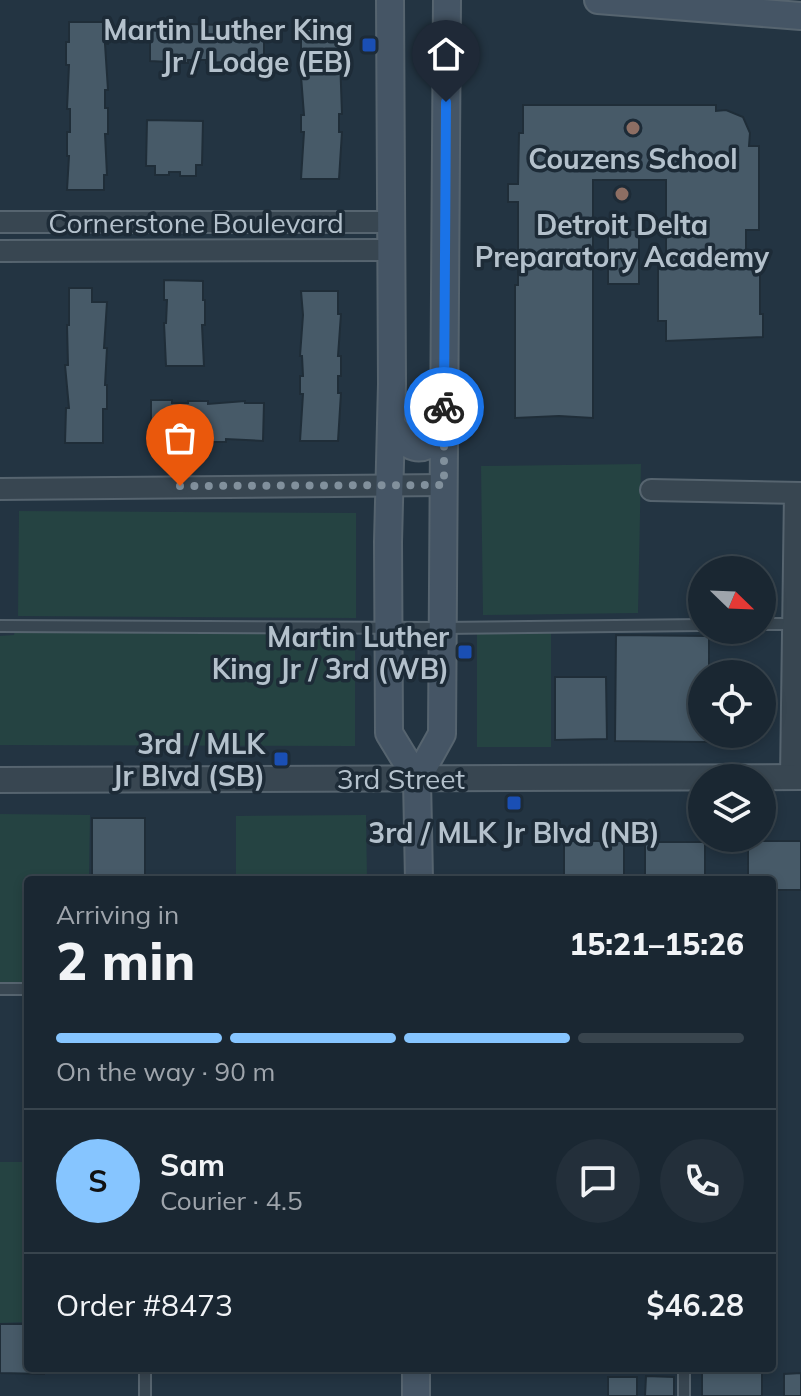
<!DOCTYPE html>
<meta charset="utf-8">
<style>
:root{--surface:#1a2732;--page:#232f3a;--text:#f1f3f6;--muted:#9fa5ac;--line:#38444d;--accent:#86c5ff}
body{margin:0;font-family:Mulish,sans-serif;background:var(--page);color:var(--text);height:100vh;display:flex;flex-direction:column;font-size:30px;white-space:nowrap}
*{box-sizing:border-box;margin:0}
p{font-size:26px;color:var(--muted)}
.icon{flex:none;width:44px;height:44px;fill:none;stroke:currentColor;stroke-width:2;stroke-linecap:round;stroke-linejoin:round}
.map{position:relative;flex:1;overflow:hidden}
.sheet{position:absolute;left:24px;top:876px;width:752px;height:496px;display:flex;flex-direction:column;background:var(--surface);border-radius:8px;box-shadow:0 4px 12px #0003,0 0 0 2px var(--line)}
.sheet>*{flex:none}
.needle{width:52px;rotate:113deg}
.buttons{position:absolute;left:688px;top:556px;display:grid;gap:16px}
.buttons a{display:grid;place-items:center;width:88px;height:88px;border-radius:50%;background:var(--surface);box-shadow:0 4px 12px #0003,0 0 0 2px var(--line);font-size:40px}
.pin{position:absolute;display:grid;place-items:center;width:68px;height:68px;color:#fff;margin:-82px -34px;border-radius:50% 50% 50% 0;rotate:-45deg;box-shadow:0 0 8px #0007}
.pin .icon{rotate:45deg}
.courier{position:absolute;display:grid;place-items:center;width:80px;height:80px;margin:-40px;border:6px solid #1a73e8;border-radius:50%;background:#fff;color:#222;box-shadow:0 2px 10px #0007}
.summary em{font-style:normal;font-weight:800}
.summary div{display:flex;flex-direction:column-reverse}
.summary{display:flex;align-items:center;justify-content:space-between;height:136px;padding:0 32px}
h1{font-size:52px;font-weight:800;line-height:60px}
.bar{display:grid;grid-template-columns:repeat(4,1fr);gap:12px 8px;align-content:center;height:96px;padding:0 32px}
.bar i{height:10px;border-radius:6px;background:var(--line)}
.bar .current{background:var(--accent)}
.bar p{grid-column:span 4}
.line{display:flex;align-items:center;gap:20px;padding:0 32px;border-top:2px solid var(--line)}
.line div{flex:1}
.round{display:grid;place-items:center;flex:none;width:84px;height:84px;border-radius:42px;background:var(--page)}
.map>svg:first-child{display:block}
.green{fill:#254342}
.building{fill:#475a68;stroke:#1f2d38;stroke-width:2}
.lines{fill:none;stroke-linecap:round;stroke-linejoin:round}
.service-casing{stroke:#56646f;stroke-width:14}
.minor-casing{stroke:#56646f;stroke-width:24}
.tertiary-casing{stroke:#56646f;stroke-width:28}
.secondary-casing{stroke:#56646f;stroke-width:30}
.service{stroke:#384651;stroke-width:10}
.minor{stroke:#384651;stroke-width:20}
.tertiary{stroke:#384651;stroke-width:24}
.secondary{stroke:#455565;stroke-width:26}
.done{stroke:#81909c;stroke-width:8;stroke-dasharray:0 14.4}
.route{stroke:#1a73e8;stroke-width:10}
.transit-dot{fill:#1a4fb4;stroke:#1d2b37;stroke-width:3}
.education-dot{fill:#8d6e63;stroke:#1d2b37;stroke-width:3}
.labels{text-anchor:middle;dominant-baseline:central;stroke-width:7;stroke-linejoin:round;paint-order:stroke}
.poi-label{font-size:28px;font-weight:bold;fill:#b4c1cc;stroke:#1d2b37;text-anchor:end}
.street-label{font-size:28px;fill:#b4c1cc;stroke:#1d2b37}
</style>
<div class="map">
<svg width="801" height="1396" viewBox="0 0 801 1396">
<rect width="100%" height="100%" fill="#233442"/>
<path class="green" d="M641,464L638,613L483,615L481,466Z
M19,511L356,513V618L18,616Z
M15,629L355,635V746L0,745V636L14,635Z
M551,633V747H477V634Z
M0,814L90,815L89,880H28V982H0Z
M366,815L367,880H236V816Z
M0,1162H28V1322L0,1323Z"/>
<path class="building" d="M69,22H108V44H105L108,90H105V108H108V134H105L107,175H104V190H67L69,156H67V132H70V109H67L69,65H66V42H69Z
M223,22L264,24V64H243V61L206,63V60H188V63L150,61V23L224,25Z
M301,29H339L342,114H339V132H342L339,179H301L304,132H301V115H304L301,76H304V55L301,54Z
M523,105H716V111L726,110L743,117L750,133L749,146H759V230H746V251L760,250V314H763V337L666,341V321H658V264H666V180H593V418L559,416L515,418V285H518V202H508V184H518L519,133H523Z
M147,120L203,121L202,165H196V176H180V172H169V175H155V166H146Z
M608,230H639V284H608Z
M164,280L203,281V300H205V325H202L204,366H166L164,323H166L167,300H164Z
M69,288H92V302H107L104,348H107L105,385H107V409H103V443H65L66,408H69L65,365H68L67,325H69Z
M301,291H338V314H341L338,356H341V376H338V393H341L338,441H300L303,394H300V376H303L302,356H300L303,315Z
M151,400H172V403H188V401H208V404L245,401V403H264L263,441L226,439V442H169V439H151Z
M616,635L709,636V674H702V734H708V742L615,741Z
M555,677H606L607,739L555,740Z
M92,818H145V880H92Z
M564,841H624V880H564Z
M748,841H801V890H772V880H748Z
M645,842H705V880H645Z
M0,1324H28V1368H44V1374L0,1373Z
M702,1373H762V1396H702Z
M801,1373V1396H784V1374Z
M646,1376L674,1377V1396H645Z
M608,1377H637V1396H608Z"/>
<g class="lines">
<defs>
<path id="service" d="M762,624H795
M0,626L443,628L702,625
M0,989H28
M145,1396V1368
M684,1396V1368"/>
<path id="minor" d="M0,222H392
M0,251L391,250
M0,489L444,485
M651,490L801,493
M791,777L795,493"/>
<path id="tertiary" d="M0,780L801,777"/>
<path id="secondary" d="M390,0L392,384L388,542L389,733L417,779
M598,0L801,16
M391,424C409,450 419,456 444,434
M419,880L417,779L442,734L447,0
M416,1396V1368"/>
</defs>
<use href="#service" class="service-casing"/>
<use href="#minor" class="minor-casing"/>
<use href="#tertiary" class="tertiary-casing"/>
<use href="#secondary" class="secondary-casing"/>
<use href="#service" class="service"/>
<use href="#minor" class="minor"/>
<use href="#tertiary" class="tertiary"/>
<use href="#secondary" class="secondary"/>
</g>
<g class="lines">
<path class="done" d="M180,486L444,485V407"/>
<path class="route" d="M444,407L446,102"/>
</g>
<g class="transit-dot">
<rect x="361" y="37" width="16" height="16" rx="4"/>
<rect x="457" y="644" width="16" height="16" rx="4"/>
<rect x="273" y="751" width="16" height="16" rx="4"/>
<rect x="506" y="795" width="16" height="16" rx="4"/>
</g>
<g class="education-dot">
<circle cx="633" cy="128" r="8"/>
<circle cx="622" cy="194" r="8"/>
</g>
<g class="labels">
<g class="poi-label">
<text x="353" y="29">Martin Luther King<tspan x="353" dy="32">Jr / Lodge (EB)</tspan></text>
<text x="633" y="158" text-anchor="middle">Couzens School</text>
<text x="622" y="224" text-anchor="middle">Detroit Delta<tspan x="622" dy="32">Preparatory Academy</tspan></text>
<text x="449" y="636">Martin Luther<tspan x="449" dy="32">King Jr / 3rd (WB)</tspan></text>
<text x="265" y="743">3rd / MLK<tspan x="265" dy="32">Jr Blvd (SB)</tspan></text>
<text x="514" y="832" text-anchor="middle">3rd / MLK Jr Blvd (NB)</text>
</g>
<g class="street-label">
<text x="196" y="222">Cornerstone Boulevard</text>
<text x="401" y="778">3rd Street</text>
</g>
</g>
</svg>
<div class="buttons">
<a><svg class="needle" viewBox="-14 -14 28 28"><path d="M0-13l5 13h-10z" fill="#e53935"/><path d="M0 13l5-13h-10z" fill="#9fa5ac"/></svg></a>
<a><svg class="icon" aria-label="locate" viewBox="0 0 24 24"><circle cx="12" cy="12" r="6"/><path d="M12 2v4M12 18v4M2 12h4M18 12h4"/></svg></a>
<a><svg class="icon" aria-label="layers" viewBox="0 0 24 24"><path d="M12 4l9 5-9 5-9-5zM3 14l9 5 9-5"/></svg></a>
</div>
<div class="pin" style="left:180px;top:486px;background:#ea580c"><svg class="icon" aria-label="bag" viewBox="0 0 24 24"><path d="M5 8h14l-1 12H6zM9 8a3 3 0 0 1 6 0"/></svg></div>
<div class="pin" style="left:446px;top:102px;background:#1f2937"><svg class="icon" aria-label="home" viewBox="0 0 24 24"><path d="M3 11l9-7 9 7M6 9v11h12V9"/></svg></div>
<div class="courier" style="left:444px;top:407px"><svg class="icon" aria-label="bike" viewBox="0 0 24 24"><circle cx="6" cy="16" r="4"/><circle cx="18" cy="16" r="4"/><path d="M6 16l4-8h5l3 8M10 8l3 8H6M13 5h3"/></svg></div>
<section class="sheet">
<div class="summary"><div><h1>2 min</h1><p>Arriving in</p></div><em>15:21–15:26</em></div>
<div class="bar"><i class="current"></i><i class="current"></i><i class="current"></i><i></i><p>On the way · 90 m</p></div>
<div class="line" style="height:144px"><b class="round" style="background:var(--accent);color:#111">S</b><div><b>Sam</b><p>Courier · 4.5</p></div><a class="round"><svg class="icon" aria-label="chat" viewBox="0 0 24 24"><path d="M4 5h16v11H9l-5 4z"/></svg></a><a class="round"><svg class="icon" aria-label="phone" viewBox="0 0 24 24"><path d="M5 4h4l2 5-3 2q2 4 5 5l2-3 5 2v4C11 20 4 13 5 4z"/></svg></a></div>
<div class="line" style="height:104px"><div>Order #8473</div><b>$46.28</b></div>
</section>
</div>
